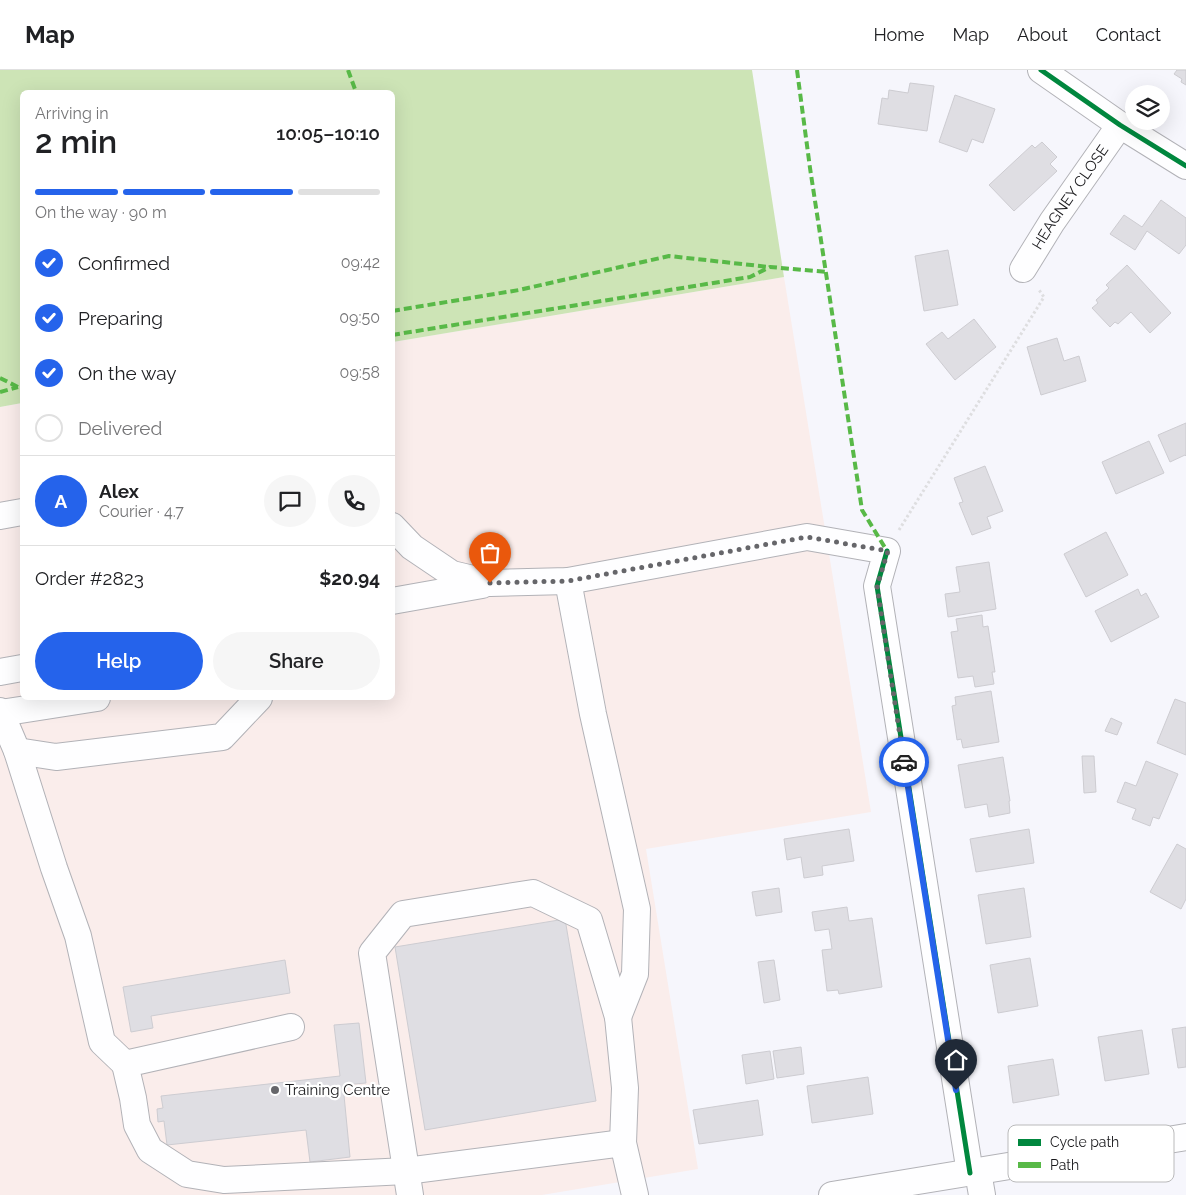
<!DOCTYPE html>
<meta charset="utf-8">
<style>
:root{--surface:#fff;--page:#f6f6f6;--text:#202124;--muted:#757577;--line:#e0e0e0;--accent:#2563eb}
body{margin:0;font-family:Raleway,sans-serif;background:var(--page);color:var(--text);height:100vh;display:flex;flex-direction:column;font-size:19px;white-space:nowrap}
*{box-sizing:border-box;margin:0}
p{font-size:16px;color:var(--muted)}
.icon{flex:none;width:28px;height:28px;fill:none;stroke:currentColor;stroke-width:2;stroke-linecap:round;stroke-linejoin:round}
.map{position:relative;flex:1;overflow:hidden}
.panel{position:absolute;left:20px;top:20px;width:375px;height:610px;display:flex;flex-direction:column;background:var(--surface);border-radius:8px;box-shadow:0 5px 20px #0002}
.panel>*{flex:none}
.tools{position:absolute;left:1125px;top:15px;display:grid;gap:10px}
.tools a{display:grid;place-items:center;width:45px;height:45px;border-radius:50%;background:var(--surface);box-shadow:0 5px 20px #0002;font-size:25px}
.pin{position:absolute;display:grid;place-items:center;width:42px;height:42px;color:#fff;margin:-51px -21px;border-radius:50% 50% 50% 0;rotate:-45deg;box-shadow:0 0 5px #0007}
.pin .icon{rotate:45deg}
.courier{position:absolute;display:grid;place-items:center;width:50px;height:50px;margin:-25px;border:4px solid #2563eb;border-radius:50%;background:#fff;color:#222;box-shadow:0 1px 6px #0007}
.summary em{font-style:normal;font-weight:600}
.summary div{display:flex;flex-direction:column-reverse}
.summary{display:flex;align-items:center;justify-content:space-between;height:85px;padding:0 15px}
h1{font-size:32px;font-weight:600;line-height:38px}
.bar{display:grid;grid-template-columns:repeat(4,1fr);gap:8px 5px;align-content:center;height:60px;padding:0 15px}
.bar i{height:6px;border-radius:4px;background:var(--line)}
.bar .selected{background:var(--accent)}
.bar p{grid-column:span 4}
.line{display:flex;align-items:center;gap:12px;padding:0 15px;border-top:1px solid var(--line)}
.line div{flex:1}
.round{display:grid;place-items:center;flex:none;width:52px;height:52px;border-radius:26px;background:var(--page)}
ol{padding:0 15px;list-style:none}
li{display:flex;align-items:center;gap:15px;height:55px}
li p{margin-inline-start:auto}
li .icon{padding:5px;border-radius:50%;background:var(--accent);color:#fff;stroke-width:4}
li:last-child{color:var(--muted)}
li i{width:28px;height:28px;border:2px solid var(--line);border-radius:50%}
.cta{display:flex;gap:10px;margin-top:auto;padding:10px 15px}
.cta a{flex:1;height:58px;border-radius:30px;background:var(--accent);color:#fff;font-size:20px;font-weight:600;line-height:58px;text-align:center}
.cta a+a{background:var(--page);color:var(--text)}
header{display:flex;align-items:center;gap:30px;box-sizing:border-box;height:70px;padding:0 25px;background:var(--surface);border-bottom:1px solid var(--line)}
header strong{font-size:24px}
nav{display:flex;gap:28px;margin-inline-start:auto;font-size:18px}
.map>svg:first-child{display:block}
.industrial{fill:#faedeb}
.forest{fill:#cde4b6}
.building{fill:#dfdee3;stroke:#cdccd1}
.lines{fill:none;stroke-linecap:round;stroke-linejoin:round}
.minor-casing{stroke:#b2b2b7;stroke-width:28}
.path{stroke:#dedee0;stroke-width:3;stroke-dasharray:2.5 2.5;stroke-linecap:butt}
.minor{stroke:#fefeff;stroke-width:26}
.quiet{stroke:#58b947;stroke-width:4;stroke-dasharray:8 4;stroke-linecap:butt}
.cycleway-casing{stroke:#fff;stroke-width:8}
.cycleway{stroke:#00873e;stroke-width:5}
.done{stroke:#66666a;stroke-width:5;stroke-dasharray:0 9}
.route{stroke:#2563eb;stroke-width:6}
.poi-dot{fill:#66666a;stroke:#fff;stroke-width:2}
.labels{text-anchor:middle;dominant-baseline:central;stroke-width:4.5;stroke-linejoin:round;paint-order:stroke}
.street-label{font-size:15px;fill:#19191c;stroke:#fff}
.poi-label{font-size:15px;fill:#19191c;stroke:#fff;text-anchor:start}
.key{fill:#fff;stroke:#bababb;stroke-width:1}
.key-label{font-size:14px;fill:#19191c}
</style>
<header>
<strong>Map</strong>
<nav><a>Home</a><a>Map</a><a>About</a><a>Contact</a></nav>
</header>
<div class="map">
<svg width="1186" height="1125" viewBox="0 0 1186 1125">
<rect width="100%" height="100%" fill="#f6f6fc"/>
<path class="industrial" d="M784,207L871,742L646,779L698,1099L542,1125H0V337L22,333V628H392L393,272Z"/>
<path class="forest" d="M0,0H752L784,207L393,272L392,22H22V333L0,337Z"/>
<path class="building" d="M1177,0H1186V15L1181,12L1182,9L1174,4Z
M910,13L934,16L927,61L878,54L882,28L888,29L889,20L908,23Z
M955,25L995,39L983,73L972,69L967,82L939,72Z
M1042,72L1057,87L1050,94L1057,101L1014,141L989,115L1032,75L1035,78Z
M1161,130L1186,148V175L1179,184L1147,161L1135,180L1110,164L1124,145L1142,157Z
M948,180L958,235L924,241L915,186Z
M1127,195L1171,243L1150,263L1131,242L1118,254L1115,252L1110,257L1092,238L1098,233L1096,230L1109,218L1106,215Z
M974,249L996,277L955,310L926,274L942,262L948,269Z
M1057,268L1064,291L1079,286L1086,311L1041,325L1027,277Z
M1186,353V386L1185,385L1170,392L1158,365Z
M1149,371L1164,403L1116,424L1102,392Z
M985,396L1003,441L987,447L991,458L972,465L959,433L963,432L954,408Z
M1106,462L1128,505L1086,527L1064,484Z
M989,492L996,539L948,547L945,524L960,522L956,497Z
M1138,519L1141,526L1146,523L1159,547L1111,572L1095,541Z
M982,545L983,557L988,556L995,602H992L994,614L975,617L973,606L958,608L951,562L958,561L956,549Z
M991,621L999,672L963,678L961,669L957,670L952,636L956,635L955,627Z
M1175,629L1186,633V685L1157,673Z
M1111,648L1122,653L1117,665L1105,661Z
M1082,686H1094L1096,722L1084,723Z
M1003,687L1010,731H1009L1010,743L989,747L987,734L965,738L958,695Z
M1146,691L1178,704L1159,749L1153,747L1150,756L1132,749L1136,739L1117,732L1125,712L1136,716Z
M849,759L854,791L822,796L823,805L804,808L801,787L787,790L784,769Z
M1029,759L1034,793L976,802L970,769Z
M1177,774L1186,779V829L1181,839L1150,822Z
M779,818L782,842L756,846L752,822Z
M1024,818L1031,867L986,874L978,825Z
M847,837L849,851L872,848L882,917L839,924L838,920L827,921L822,880L832,879L829,859L815,861L812,842Z
M565,849L596,1031L425,1060L395,877Z
M1030,888L1038,936L998,943L990,895Z
M285,890L290,923L151,946L153,958L131,962L123,917Z
M774,890L780,930L764,933L758,892Z
M359,953L366,1013L343,1015L350,1087L310,1092L306,1060L167,1075L164,1051L158,1052L157,1039L163,1038L161,1026L340,1006L334,955Z
M1186,957V997L1178,998L1172,959Z
M1142,960L1149,1004L1105,1011L1098,967Z
M801,977L804,1004L777,1008L773,981Z
M770,981L774,1009L746,1014L742,985Z
M1053,989L1059,1025L1013,1033L1008,996Z
M868,1007L873,1044L812,1053L807,1016Z
M758,1030L763,1065L699,1074L693,1040Z"/>
<g class="lines">
<defs>
<g id="minor">
<path d="M1041,0L1120,55L1186,96"/>
<path id="s1" d="M1023,199L1052,152L1120,55"/>
<path d="M0,446L22,442"/>
<path d="M392,456L412,477L452,504L490,513L568,511L807,467L887,481L877,516L970,1103"/>
<path d="M568,511L593,644L637,839L635,904L618,947"/>
<path d="M392,531L482,515"/>
<path d="M0,602L22,598"/>
<path d="M0,641L17,681L54,798L78,866L102,972L125,994"/>
<path d="M1,643L97,628"/>
<path d="M17,681L56,687L222,667L259,628"/>
<path d="M291,957L125,994L133,1028L137,1055L150,1080L187,1104L224,1110L406,1101L623,1073"/>
<path d="M978,1102L982,1125"/>
<path d="M410,1125L372,883L403,844L533,823L589,850L618,947L625,1018L623,1073L635,1125"/>
<path d="M832,1125L1186,1067"/>
</g>
</defs>
<use href="#minor" class="minor-casing"/>
<path class="path" d="M899,460L1044,227L1039,220"/>
<use href="#minor" class="minor"/>
<path class="quiet" d="M348,0L356,22
M797,0L810,98L862,440L887,481
M392,241L519,220L669,186L769,197
M392,265L750,207L770,197L827,202
M0,308L18,317L22,316
M0,322L18,317"/>
<defs>
<path id="cycleway" d="M1041,0L1120,55L1186,96
M887,481L877,516L970,1103"/>
</defs>
<use href="#cycleway" class="cycleway-casing"/>
<use href="#cycleway" class="cycleway"/>
</g>
<g class="lines">
<path class="done" d="M490,513L568,511L807,467L888,481L877,516L904,692"/>
<path class="route" d="M904,692L956,1020"/>
</g>
<circle class="poi-dot" cx="275" cy="1020" r="5"/>
<g class="labels">
<g class="street-label">
<text stroke="none"><textPath href="#s1" startOffset="86">HEAGNEY CLOSE</textPath></text>
</g>
<g class="poi-label">
<text x="285" y="1020">Training Centre</text>
</g>
</g>
<rect x="1008" y="1055" width="166" height="57" rx="8" class="key"/>
<rect x="1018" y="1069" width="23" height="7" fill="#00873e"/>
<rect x="1018" y="1092" width="23" height="6" fill="#58b947"/>
<g class="key-label">
<text x="1050" y="1077">Cycle path</text>
<text x="1050" y="1100">Path</text>
</g>
</svg>
<div class="tools">
<a><svg class="icon" aria-label="layers" viewBox="0 0 24 24"><path d="M12 4l9 5-9 5-9-5zM3 14l9 5 9-5"/></svg></a>
</div>
<div class="pin" style="left:490px;top:513px;background:#ea580c"><svg class="icon" aria-label="bag" viewBox="0 0 24 24"><path d="M5 8h14l-1 12H6zM9 8a3 3 0 0 1 6 0"/></svg></div>
<div class="pin" style="left:956px;top:1020px;background:#1f2937"><svg class="icon" aria-label="home" viewBox="0 0 24 24"><path d="M3 11l9-7 9 7M6 9v11h12V9"/></svg></div>
<div class="courier" style="left:904px;top:692px"><svg class="icon" aria-label="car" viewBox="0 0 24 24"><path d="M5 17H2v-5l4-1 3-4h7l3 4 3 1v5h-3M9 17h6M6 11h13"/><circle cx="7" cy="17" r="2"/><circle cx="17" cy="17" r="2"/></svg></div>
<section class="panel">
<div class="summary"><div><h1>2 min</h1><p>Arriving in</p></div><em>10:05–10:10</em></div>
<div class="bar"><i class="selected"></i><i class="selected"></i><i class="selected"></i><i></i><p>On the way · 90 m</p></div>
<ol>
<li><svg class="icon" aria-label="check" viewBox="0 0 24 24"><path d="M5 12l5 5 9-10"/></svg>Confirmed<p>09:42</p></li>
<li><svg class="icon" aria-label="check" viewBox="0 0 24 24"><path d="M5 12l5 5 9-10"/></svg>Preparing<p>09:50</p></li>
<li><svg class="icon" aria-label="check" viewBox="0 0 24 24"><path d="M5 12l5 5 9-10"/></svg>On the way<p>09:58</p></li>
<li><i></i>Delivered</li>
</ol>
<div class="line" style="height:90px"><b class="round" style="background:var(--accent);color:#fff">A</b><div><b>Alex</b><p>Courier · 4.7</p></div><a class="round"><svg class="icon" aria-label="chat" viewBox="0 0 24 24"><path d="M4 5h16v11H9l-5 4z"/></svg></a><a class="round"><svg class="icon" aria-label="phone" viewBox="0 0 24 24"><path d="M5 4h4l2 5-3 2q2 4 5 5l2-3 5 2v4C11 20 4 13 5 4z"/></svg></a></div>
<div class="line" style="height:65px"><div>Order #2823</div><b>$20.94</b></div>
<div class="cta"><a>Help</a><a>Share</a></div>
</section>
</div>
